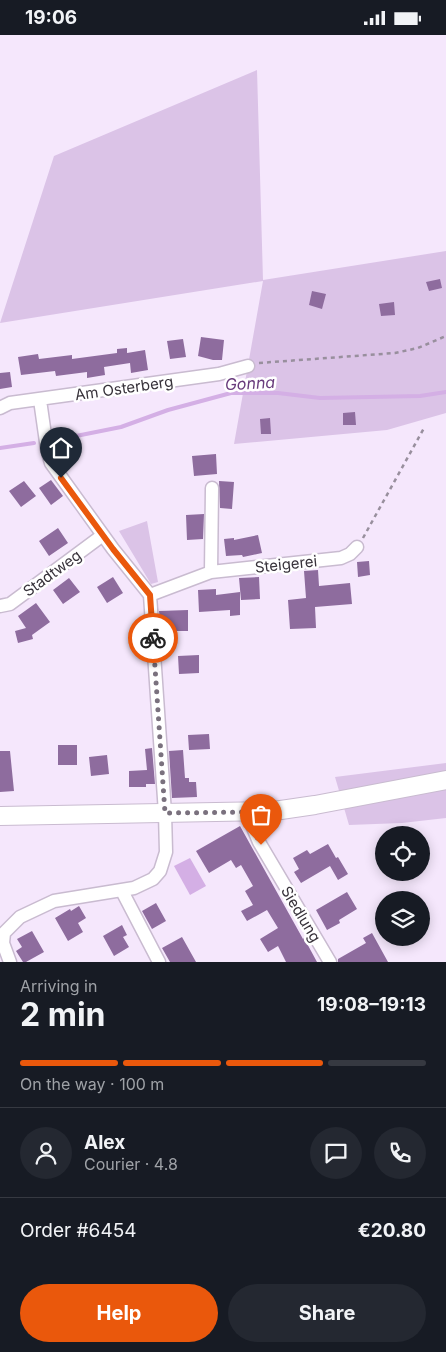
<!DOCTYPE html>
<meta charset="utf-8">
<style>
:root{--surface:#171b24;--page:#242831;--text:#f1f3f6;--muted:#9ea1a6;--line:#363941;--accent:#ea580c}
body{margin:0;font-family:Inter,sans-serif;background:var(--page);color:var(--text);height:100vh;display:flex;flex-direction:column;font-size:19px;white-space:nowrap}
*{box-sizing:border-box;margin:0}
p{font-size:16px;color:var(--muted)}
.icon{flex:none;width:28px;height:28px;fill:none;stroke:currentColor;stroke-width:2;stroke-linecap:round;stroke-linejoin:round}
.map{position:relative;height:927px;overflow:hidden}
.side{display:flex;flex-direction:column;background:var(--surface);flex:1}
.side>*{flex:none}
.fabs{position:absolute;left:375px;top:791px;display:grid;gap:10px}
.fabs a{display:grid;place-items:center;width:55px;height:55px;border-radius:50%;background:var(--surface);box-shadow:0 2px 12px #0003;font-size:25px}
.pin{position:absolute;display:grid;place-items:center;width:42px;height:42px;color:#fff;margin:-51px -21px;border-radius:50% 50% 50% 0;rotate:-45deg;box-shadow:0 0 5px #0007}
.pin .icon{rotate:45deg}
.courier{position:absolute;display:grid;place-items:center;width:50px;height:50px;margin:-25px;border:4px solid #ea580c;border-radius:50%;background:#fff;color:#222;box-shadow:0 1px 6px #0007}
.headline em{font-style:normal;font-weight:700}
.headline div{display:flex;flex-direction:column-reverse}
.headline{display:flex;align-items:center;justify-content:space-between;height:85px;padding:0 20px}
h1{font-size:32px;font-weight:700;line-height:38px}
.bar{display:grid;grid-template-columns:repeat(4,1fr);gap:8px 5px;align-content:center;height:60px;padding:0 20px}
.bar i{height:6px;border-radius:4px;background:var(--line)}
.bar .on{background:var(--accent)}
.bar p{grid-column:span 4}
.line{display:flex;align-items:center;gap:12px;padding:0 20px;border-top:1px solid var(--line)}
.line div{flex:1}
.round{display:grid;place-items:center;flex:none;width:52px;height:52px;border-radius:26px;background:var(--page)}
.primary-button{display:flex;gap:10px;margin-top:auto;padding:10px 20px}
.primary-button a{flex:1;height:58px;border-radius:30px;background:var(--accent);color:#fff;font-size:20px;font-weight:700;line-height:58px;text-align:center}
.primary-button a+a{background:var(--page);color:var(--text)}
.status{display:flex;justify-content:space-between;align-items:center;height:35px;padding:0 25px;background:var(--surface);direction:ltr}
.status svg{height:14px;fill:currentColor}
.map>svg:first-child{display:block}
.green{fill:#dbc3e7}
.water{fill:#d4afe5}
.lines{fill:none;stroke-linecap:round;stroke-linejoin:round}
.stream{stroke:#d4afe5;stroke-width:4}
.building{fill:#8e6c9e}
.minor-casing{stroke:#c9bbd0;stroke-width:15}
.secondary-casing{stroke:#c9bbd0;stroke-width:20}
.path{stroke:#988f9d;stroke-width:2.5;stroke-dasharray:4 4;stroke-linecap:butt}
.minor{stroke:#fff;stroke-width:12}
.secondary{stroke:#fff;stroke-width:18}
.done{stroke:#7a717e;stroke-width:5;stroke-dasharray:0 9}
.route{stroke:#ea580c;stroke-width:6}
.labels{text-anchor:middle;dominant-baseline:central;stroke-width:5;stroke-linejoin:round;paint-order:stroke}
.street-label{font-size:15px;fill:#37323a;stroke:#fff}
.water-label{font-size:16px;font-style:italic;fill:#683b7c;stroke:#fff}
</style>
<div class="status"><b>19:06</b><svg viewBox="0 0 49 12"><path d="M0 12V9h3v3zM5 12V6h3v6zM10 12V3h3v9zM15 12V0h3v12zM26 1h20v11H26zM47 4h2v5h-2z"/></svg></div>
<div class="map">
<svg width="446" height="927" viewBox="0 0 446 927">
<rect width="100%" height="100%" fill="#f5e7fc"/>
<path class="green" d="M257,35L263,245L446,216V378L387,395L234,409L263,246L0,288L54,121Z
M147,486L158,547L151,549L119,496Z
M446,728V783L402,788L349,790L335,742Z"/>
<path class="water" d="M190,823L206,851L190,860L174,831Z"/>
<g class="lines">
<path class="stream" d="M61,404L121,392L168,375L231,358H278L320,363L420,361L446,357
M0,413L34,408"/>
</g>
<path class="building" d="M440,244L442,253L429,256L426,247Z
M312,256L326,259L322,274L309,270Z
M394,267L395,280L381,281L379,269Z
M201,302L224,305L222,325H213L198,321Z
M183,304L186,322L170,324L167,306Z
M127,313V318L145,315L148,335L131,338L130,328L104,332L105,340L87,343V337L56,341L55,336L21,340L18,322L38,319L39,324L72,320V324L117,318V314Z
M10,337L12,352L0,354V338Z
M355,377L356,390H343V378Z
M270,383L271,399H261L260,384Z
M216,419L217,439L194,441L192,421Z
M51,445L63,461L51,470L39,453Z
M24,446L36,461L21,472L9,456Z
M219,446L234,447L232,474L220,473Z
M204,479L203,504L187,505L186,480Z
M58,493L68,508L49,521L39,506Z
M258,500L262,518L243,522L242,520L226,521L224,504L234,503V505Z
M369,526L370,540L358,542L357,527Z
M318,535L319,551L350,548L352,569L315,572L316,593L290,594L288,565L306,563L304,536Z
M113,542L123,558L107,568L97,552Z
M259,542L260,564L241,565L239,543Z
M69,543L80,557L63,569L53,555Z
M216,554V560L240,557V580L230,581V575L199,577L198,555Z
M36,568L50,587L32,600L33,604L18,608L15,596L26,593L18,581Z
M188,575V596H161L159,576Z
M199,620V638L179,639L178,621Z
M209,699L210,714L189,715L188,700Z
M58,710H77V730H58Z
M152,713L155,749H146V752H129V736L147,735L145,714Z
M183,715L185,743H189V747H196L197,762L172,763L169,716Z
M0,716H10L14,756L0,757Z
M107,720L109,739L91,741L89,722Z
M240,791L303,904L304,903L317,927H286L278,911L268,917L260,904L278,893L267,875L247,886L241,876L253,870L245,856L253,851L241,830L236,833L231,825L209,838L196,816Z
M328,809L336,823L338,822L348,839L338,845L330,831L301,848L294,837L299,834L293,823L307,815L310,819Z
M347,857L357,874L339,885L340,888L327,895L316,875Z
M156,868L166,886L152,894L142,876Z
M79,871L86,883L78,888L83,897L68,906L55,883L70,874L71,876Z
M122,890L127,900L123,902L129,912L114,921L103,901Z
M32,896L44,917L26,927H23L16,916L22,912L17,904Z
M372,898L388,927H338V924L366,908L363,903Z
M182,902L196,927H170L162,913Z"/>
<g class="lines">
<defs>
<path id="minor" d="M0,373L10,368L219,339L248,331
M211,537L212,453
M150,560L211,537L341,523L350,519L357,512
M0,571L10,569L103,500
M250,777L251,788L259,807L330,927
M122,856L159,927
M10,927L3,908L4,898L20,882L54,866L134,853L153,844L160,836L166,817L165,778L150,560L113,514L51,428L47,414L40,365"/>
<path id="secondary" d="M0,781L274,776L315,770L446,745"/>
</defs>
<use href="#minor" class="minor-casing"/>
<use href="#secondary" class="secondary-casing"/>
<path class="path" d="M259,328L395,318L418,313L446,301
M363,503L424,393"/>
<use href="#minor" class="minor"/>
<use href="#secondary" class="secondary"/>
</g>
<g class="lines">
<path class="done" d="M153,603L165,778L250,777L251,789L261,810"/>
<path class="route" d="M61,443L113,514L150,560L153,603"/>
</g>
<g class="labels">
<g class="street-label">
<text transform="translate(124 353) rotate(-8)">Am Osterberg</text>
<text transform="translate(286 529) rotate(-6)">Steigerei</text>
<text transform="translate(52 538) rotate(-36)">Stadtweg</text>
<text transform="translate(301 879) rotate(59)">Siedlung</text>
</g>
<g class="water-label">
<text transform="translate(250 348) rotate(-3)">Gonna</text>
</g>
</g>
</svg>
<div class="fabs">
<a><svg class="icon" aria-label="locate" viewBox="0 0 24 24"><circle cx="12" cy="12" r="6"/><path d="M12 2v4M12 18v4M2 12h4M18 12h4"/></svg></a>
<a><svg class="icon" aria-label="layers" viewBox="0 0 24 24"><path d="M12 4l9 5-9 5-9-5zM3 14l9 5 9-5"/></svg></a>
</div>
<div class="pin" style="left:261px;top:810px;background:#ea580c"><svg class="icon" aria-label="bag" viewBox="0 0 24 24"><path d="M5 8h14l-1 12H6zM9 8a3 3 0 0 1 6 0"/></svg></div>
<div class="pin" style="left:61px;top:443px;background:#1f2937"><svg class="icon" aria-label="home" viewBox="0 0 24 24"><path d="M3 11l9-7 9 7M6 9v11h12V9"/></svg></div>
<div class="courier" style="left:153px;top:603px"><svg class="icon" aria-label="bike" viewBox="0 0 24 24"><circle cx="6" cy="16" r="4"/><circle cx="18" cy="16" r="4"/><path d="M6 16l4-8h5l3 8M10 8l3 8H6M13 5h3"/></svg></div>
</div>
<section class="side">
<div class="headline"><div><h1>2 min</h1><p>Arriving in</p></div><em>19:08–19:13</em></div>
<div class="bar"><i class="on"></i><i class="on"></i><i class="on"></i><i></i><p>On the way · 100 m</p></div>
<div class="line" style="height:90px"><a class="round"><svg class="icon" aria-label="person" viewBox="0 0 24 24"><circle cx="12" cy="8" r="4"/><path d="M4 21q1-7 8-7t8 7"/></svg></a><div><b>Alex</b><p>Courier · 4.8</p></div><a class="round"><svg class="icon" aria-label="chat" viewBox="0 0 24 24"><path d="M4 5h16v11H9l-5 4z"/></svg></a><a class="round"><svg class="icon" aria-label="phone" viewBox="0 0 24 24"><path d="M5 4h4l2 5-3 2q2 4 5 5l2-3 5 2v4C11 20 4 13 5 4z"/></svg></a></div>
<div class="line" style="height:65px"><div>Order #6454</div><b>€20.80</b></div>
<div class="primary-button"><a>Help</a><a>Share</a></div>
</section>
